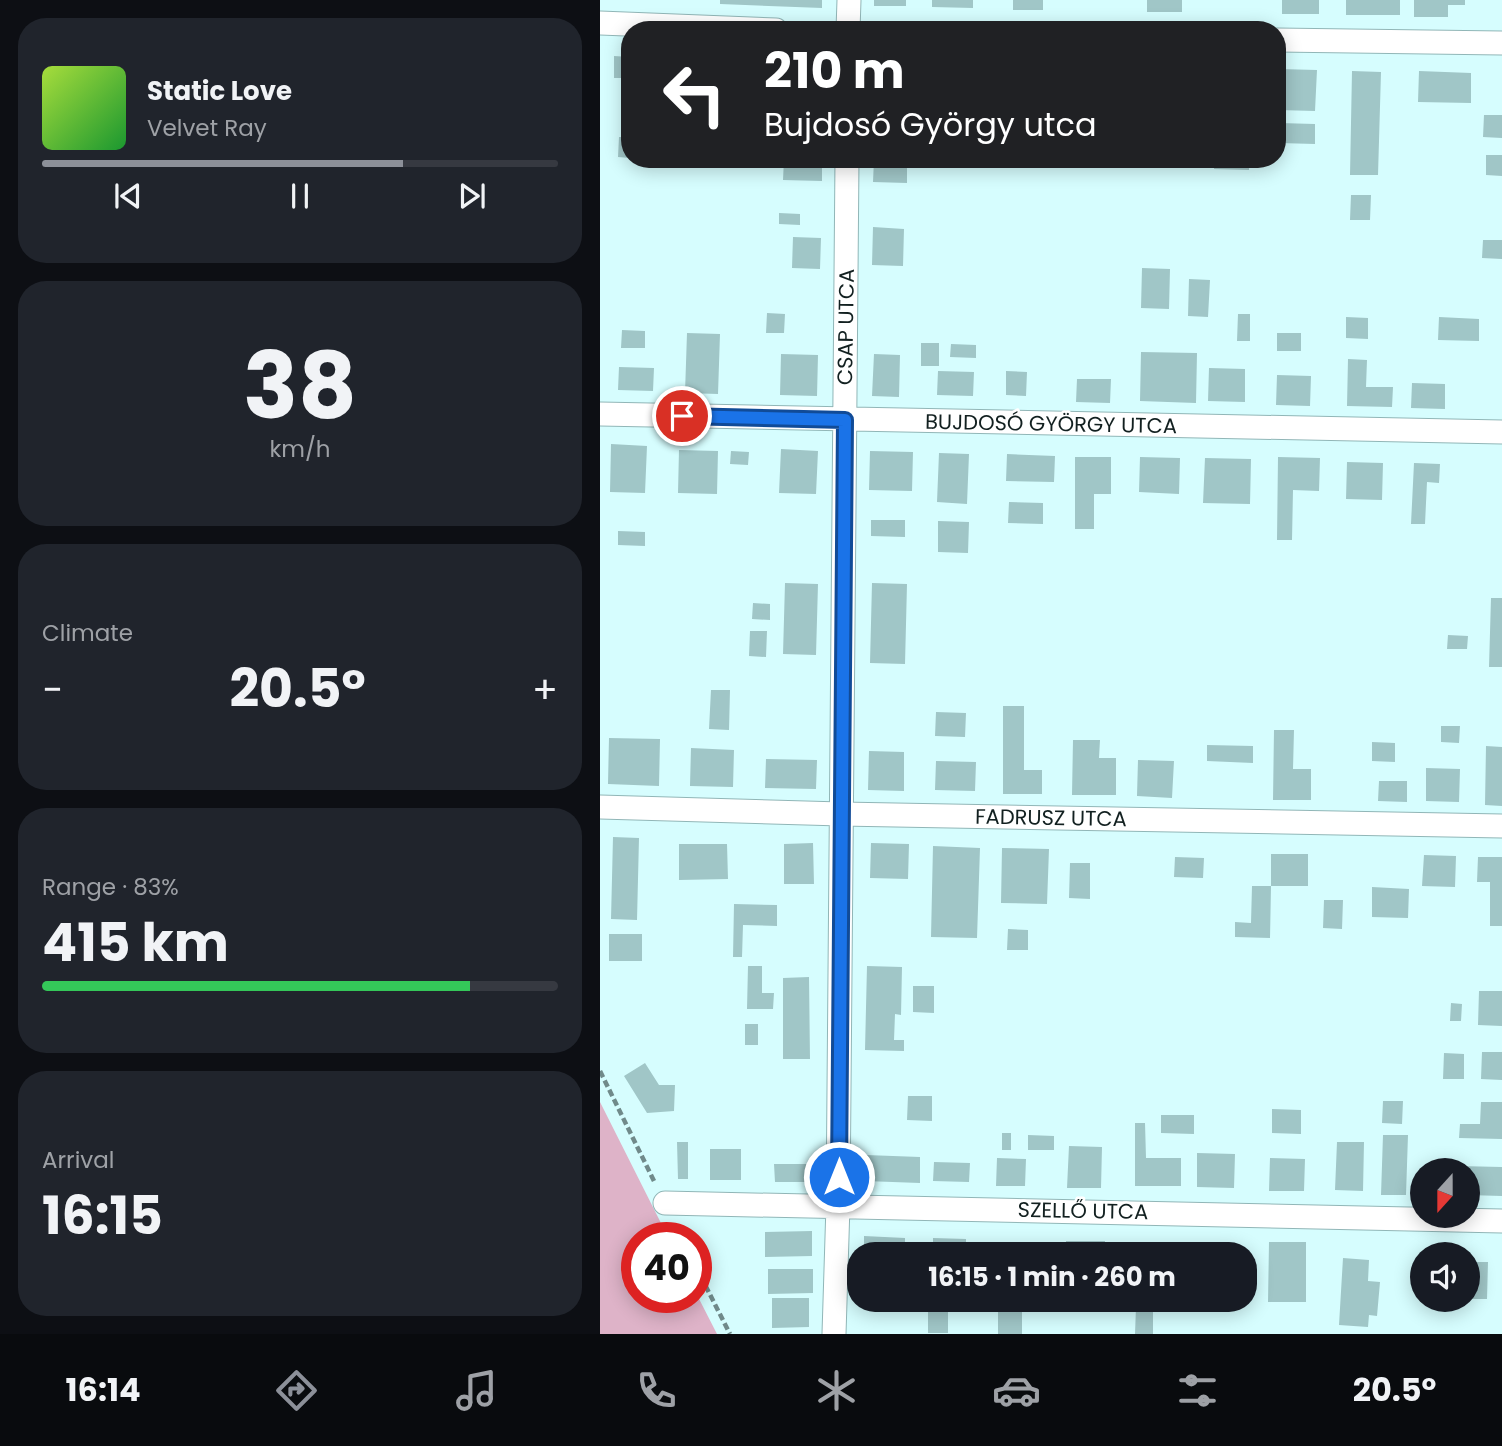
<!DOCTYPE html>
<meta charset="utf-8">
<style>
:root{--surface:#171b24;--page:#20242c;--text:#f1f3f6;--muted:#9ea1a6;--line:#363941;--accent:#8c9099}
body{margin:0;font-family:Poppins,sans-serif;background:var(--page);color:var(--text);height:100vh;display:flex;flex-direction:column;font-size:26px;white-space:nowrap}
*{box-sizing:border-box;margin:0}
p{font-size:23px;color:var(--muted)}
.icon{flex:none;width:38px;height:38px;fill:none;stroke:currentColor;stroke-width:2;stroke-linecap:round;stroke-linejoin:round}
.map{position:relative;flex:1;overflow:hidden}
.details{display:flex;flex-direction:column;gap:18px;padding:18px;background:#0d0f14;width:600px}
.details>*{flex:none}
.banner{position:absolute;left:21px;top:21px;width:665px;height:147px;border-radius:28px;box-shadow:0 4px 18px #0003;background:#202124;color:#fff;overflow:hidden}
.needle{width:46px;rotate:201deg}
.controls{position:absolute;left:810px;top:1158px;display:grid;gap:14px}
.controls a{display:grid;place-items:center;width:70px;height:70px;border-radius:50%;background:var(--surface);box-shadow:0 4px 18px #0003;font-size:35px}
.speed{position:absolute;left:21px;top:1222px;display:flex;gap:14px;font-size:35px;font-weight:700;text-align:center}
.speed>*{display:grid;place-content:center;width:91px;height:91px;border-radius:50%;background:var(--surface);box-shadow:0 4px 18px #0003;line-height:1}
.speed .limit{border:10px solid #d22;background:#fff;color:#111}
.pin{position:absolute;display:grid;place-items:center;width:60px;height:60px;color:#fff;margin:-30px;border:4px solid #fff;border-radius:50%;box-shadow:0 2px 7px #0007}
.me{position:absolute;width:77px;margin:-38px;rotate:0deg;stroke-linejoin:round;filter:drop-shadow(0 0 5px #0008)}
.turn{display:flex;align-items:center;gap:24px;height:147px;padding:0 28px;font-size:32px}
.turn .icon{width:91px;height:91px;stroke-width:2.5}
.turn b{display:block;font-size:49px;line-height:60px}
.big{font-size:52px;font-weight:700;line-height:1.1}
.details .widget{flex:1;display:flex;flex-direction:column;justify-content:center;gap:10px;min-width:0;padding:0 24px;border-radius:28px;background:var(--page)}
.details .dial{align-items:center;gap:0}
.dial b{font-size:91px;line-height:1}
.song{display:flex;align-items:center;gap:21px}
.cover{width:84px;height:84px;border-radius:10px;background:linear-gradient(135deg,hsl(80 70% 55%),hsl(130 70% 35%))}
.played{height:7px;border-radius:4px;background:linear-gradient(90deg,var(--accent) 70%,var(--line) 70%)}
.keys{display:flex;justify-content:space-around;direction:ltr}
.heat{display:flex;justify-content:space-between;align-items:center;font-size:38px;direction:ltr}
.charge{height:10px;border-radius:5px;background:linear-gradient(90deg,#34c759 83%,var(--line) 0)}
.trip{position:absolute;left:247px;top:1242px;width:410px;height:70px;border-radius:28px;background:var(--surface);box-shadow:0 4px 18px #0003;font-weight:700;line-height:70px;text-align:center}
.menu{display:flex;height:112px;justify-content:space-around;align-items:center;background:#090b0e;color:var(--muted)}
.menu .icon{width:49px;height:49px}
.menu .active{color:var(--accent)}
.menu b{font-size:32px;color:var(--text)}
main{display:flex;flex:1;min-height:0}
.map>svg:first-child{display:block}
</style>
<main>
<section class="details">
<div class="widget">
<div class="song"><i class="cover"></i><div><b>Static Love</b><p>Velvet Ray</p></div></div>
<div class="played"></div>
<div class="keys"><svg class="icon" aria-label="previous" viewBox="0 0 24 24"><path d="M18 5L8 12l10 7zM5 5v14"/></svg><svg class="icon" aria-label="pause" viewBox="0 0 24 24"><path d="M8 5v14M16 5v14"/></svg><svg class="icon" aria-label="next" viewBox="0 0 24 24"><path d="M6 5l10 7-10 7zM19 5v14"/></svg></div>
</div>
<div class="widget dial"><b>38</b><p>km/h</p></div>
<div class="widget"><p>Climate</p>
<div class="heat"><a>−</a><b class="big">20.5°</b><a>+</a></div>
</div>
<div class="widget"><p>Range · 83%</p><b class="big">415 km</b><div class="charge"></div></div>
<div class="widget"><p>Arrival</p><b class="big">16:15</b></div>
</section>
<div class="map">
<svg width="902" height="1334" viewBox="0 0 902 1334">
<rect width="100%" height="100%" fill="#d6fdfe"/>
<path fill="#deb3c8" d="M0 1102 68 1237H37V1297H96V1293L117 1334H0Z"/>
<path fill="#a0c6c7" d="M120 0H222V8L120 4Z
M274 0H306V6H274Z
M332 0H373V8L332 7Z
M413 0H443V10H413Z
M547 0H582V12H547Z
M682 0H719V14H682Z
M746 0H800V15H746Z
M814 0H865V5H848V17H814Z
M14 56 30 57V78H14Z
M679 69 717 70 715 111 678 110Z
M752 71 781 72 778 175H750Z
M819 71 871 73V103L818 102Z
M884 115H902V138L883 137Z
M679 123 715 124V144L679 143Z
M19 137H30V158L18 157Z
M886 155H902V176L886 175Z
M184 159H222V181L183 180Z
M274 159H307V183L273 182Z
M615 159H649V170L614 169Z
M751 195H771L770 220H750Z
M179 213 200 214V225L179 224Z
M273 227 304 229 303 266 272 265Z
M193 237 221 238 220 269 192 268Z
M883 240H902V259L882 258Z
M542 268 570 269 569 309 541 308Z
M589 279 610 280 608 317 588 316Z
M167 313 185 314 184 333H166Z
M638 314H650V341H637Z
M746 317 768 318V339L746 338Z
M839 317 879 319V341L838 340Z
M22 330 45 331V348H21Z
M87 333 120 334 118 394 85 393Z
M677 333H701V351H677Z
M321 343H339V366H321Z
M351 344 376 345V358L350 357Z
M541 352 597 353 596 403 540 401Z
M181 354 218 355 217 396 180 395Z
M274 354 300 355 299 397 272 396Z
M748 359 767 360 766 387H793L792 407 747 406Z
M19 367 54 368 53 391 18 390Z
M609 368 645 369V402L608 401Z
M338 371 374 372 373 396 337 395Z
M406 371 427 372 426 396 406 395Z
M677 375 711 376 710 406 676 405Z
M477 379H511L510 403 476 402Z
M812 383 845 384V409L811 408Z
M11 444 47 446 45 493 10 492Z
M181 449 218 451 216 494 179 493Z
M79 450 118 451 117 494 78 493Z
M131 451 149 452 148 465 130 464Z
M270 451 313 452 312 491 269 490Z
M339 453 369 454 367 504 337 502Z
M407 454 455 456 454 482 406 481Z
M475 457H511V494H494V529H475Z
M540 457 580 458 579 494 539 492Z
M678 457 720 458 719 491 693 490 692 540H677Z
M605 458 651 459 650 504 603 503Z
M747 462 783 463 782 500 746 499Z
M814 463 840 464 839 483 827 482 825 524H811Z
M409 502 443 503V524L408 523Z
M271 520H305V537L271 536Z
M338 521 369 522 368 553 338 552Z
M18 531 45 532V546L18 545Z
M185 583 218 584 216 655 183 654Z
M272 583 307 584 305 664 270 663Z
M891 598H902V667H889Z
M153 603 170 604V620L152 619Z
M150 631H167L166 657 149 656Z
M848 635 868 636 867 649H847Z
M111 690H130L129 730 109 729Z
M403 706H424V770H442V794H403Z
M336 712 366 713 365 737 335 736Z
M841 726H860L859 743 841 742Z
M674 730H694L693 769H711V800H673Z
M9 738 60 739 59 786 8 784Z
M473 740H500L499 758H516V795H472Z
M772 742 795 743V762L772 761Z
M607 745 653 746V763L607 761Z
M886 746 902 747V806L885 805Z
M91 748 134 750 133 787 90 786Z
M269 751 304 752V791L268 790Z
M166 759 217 760 216 789 165 788Z
M538 760 574 761 572 798 537 796Z
M336 761 376 762 375 791 335 790Z
M826 768 860 769 859 802 826 801Z
M779 781H807V802L778 801Z
M13 837 39 838 37 920 11 919Z
M213 843 214 884H184V844Z
M271 843 309 844 308 879 270 878Z
M79 844H127L128 879 79 880Z
M333 846 380 848 377 938 331 937Z
M402 848 449 849 447 904 401 903Z
M671 854H708V886H671Z
M824 855 856 856 855 887 822 886Z
M575 857 604 858 603 878 574 877Z
M878 857H902V926H890V882H877Z
M470 863H490V899L469 898Z
M652 886H671L670 938 635 937V922L651 923Z
M772 887 809 889 808 918 772 917Z
M724 900H743L742 929 723 928Z
M134 904 177 905V926L143 925 142 957H133Z
M408 929 428 930V950H407Z
M9 934H42V961H9Z
M148 966H162V993H174L173 1009H147Z
M267 966 302 967 301 1015 295 1014 294 1040H304V1051L265 1050Z
M209 977 210 1059H183V978Z
M313 986H334V1013L313 1012Z
M879 991H902V1026L878 1025Z
M851 1003 862 1004 861 1021H850Z
M145 1024H158V1045H145Z
M882 1052H902V1080L881 1079Z
M844 1053 864 1054V1079H843Z
M45 1063 59 1085H75L74 1111 47 1113 24 1076Z
M308 1096H332V1121L307 1120Z
M783 1101H803L802 1124 782 1123Z
M881 1102H902V1139L859 1138 860 1124H880Z
M672 1109 701 1110V1134L672 1133Z
M561 1115H594V1134L561 1133Z
M535 1123H545L546 1158H581V1186H535Z
M402 1133H411V1150H402Z
M428 1135 454 1136V1150H428Z
M783 1135H808L806 1195H781Z
M77 1142H88V1179H78Z
M737 1142H764L763 1191 735 1190Z
M469 1146 502 1147 501 1188H467Z
M110 1149H141V1180H110Z
M597 1153 635 1154 634 1188 597 1187Z
M266 1155 320 1157V1183L265 1181Z
M397 1158 426 1159 425 1186H396Z
M670 1158 705 1159 704 1191H669Z
M334 1162 370 1163 369 1182 333 1181Z
M174 1164H209L210 1182H175Z
M858 1166 902 1167V1196L868 1195V1171H858Z
M212 1231V1256L165 1257V1232Z
M264 1236 305 1238V1255H264Z
M333 1238 366 1239V1255H333Z
M466 1241H505L504 1255H466Z
M669 1242H706V1302H668Z
M602 1245H634V1255H602Z
M533 1247H569L568 1255H533Z
M743 1258 769 1260 768 1281 780 1282 777 1316 769 1315 768 1327 739 1325Z
M868 1262H888L887 1299H868Z
M168 1269H213V1293L168 1294Z
M172 1298H209V1327L172 1328Z
M328 1300H348V1333H328Z
M536 1307H553V1334H535Z
M398 1311H422V1334H398Z"/>
<g fill="none" stroke-linecap="round" stroke-linejoin="round">
<defs>
<path id="minor" d="M0 23 176 30
M248 30 249 0
M677 40 902 43
M0 414 902 432
M0 807 241 814 902 826
M65 1203 902 1221
M234 1334 238 1205 247 159"/>
</defs>
<use href="#minor" stroke="#91b6b7" stroke-width="25"/>
<path stroke="#708a8a" stroke-width="4.5" stroke-dasharray="7 3.5" stroke-linecap="butt" d="M0 1071 55 1183
M76 1226 82 1237
M96 1267 130 1334"/>
<use href="#minor" stroke="#fff" stroke-width="23"/>
</g>
<g fill="none" stroke-linecap="round" stroke-linejoin="round">
<defs>
<path id="route" d="M82 416 245 420 239 1177"/>
</defs>
<use href="#route" stroke="#114b97" stroke-width="18"/>
<use href="#route" stroke="#1a73e8" stroke-width="12"/>
</g>
<g text-anchor="middle" stroke-width="5" stroke-linejoin="round" paint-order="stroke">
<g font-size="21" fill="#122020" stroke="#fff">
<text transform="translate(246 327) rotate(-89)" y="7">CSAP UTCA</text>
<text transform="translate(451 424) rotate(1)" y="7">BUJDOSÓ GYÖRGY UTCA</text>
<text transform="translate(451 818) rotate(1)" y="7">FADRUSZ UTCA</text>
<text transform="translate(483 1211) rotate(1)" y="7">SZELLŐ UTCA</text>
</g>
</g>
</svg>
<div class="controls">
<a><svg class="needle" viewBox="-14 -14 28 28"><path d="M0-13l5 13h-10z" fill="#e53935"/><path d="M0 13l5-13h-10z" fill="#9ea1a6"/></svg></a>
<a><svg class="icon" aria-label="sound" viewBox="0 0 24 24"><path d="M4 9h4l5-4v14l-5-4H4zM17 9q2 3 0 6"/></svg></a>
</div>
<div class="speed"><div class="limit">40</div></div>
<div class="pin" style="left:82px;top:416px;background:#d93025"><svg class="icon" aria-label="arrive" viewBox="0 0 24 24"><path d="M6 21V4h12l-3 4 3 4H6"/></svg></div>
<svg class="me" style="left:239px;top:1177px" viewBox="-20 -20 40 40"><circle r="17" fill="#1a73e8" stroke="#fff" stroke-width="3"/><path d="M0-11L8 9 0 5-8 9z" fill="#fff"/></svg>
<div class="trip">16:15 · 1 min · 260 m</div>
<div class="banner">
<div class="turn"><svg class="icon" aria-label="left" viewBox="0 0 24 24"><path d="M17 20v-9H6M10 6l-5 5 5 5"/></svg><div><b>210 m</b>Bujdosó György utca</div></div>
</div>
</div>
</main>
<nav class="menu">
<b>16:14</b>
<svg class="icon active" aria-label="directions" viewBox="0 0 24 24"><path d="M12 3l9 9-9 9-9-9zM9 14v-3h6M13 9l2 2-2 2"/></svg>
<svg class="icon" aria-label="music" viewBox="0 0 24 24"><path d="M9 18V5l10-2v13"/><circle cx="6" cy="18" r="3"/><circle cx="16" cy="16" r="3"/></svg>
<svg class="icon" aria-label="phone" viewBox="0 0 24 24"><path d="M5 4h4l2 5-3 2q2 4 5 5l2-3 5 2v4C11 20 4 13 5 4z"/></svg>
<svg class="icon" aria-label="climate" viewBox="0 0 24 24"><path d="M12 3v18M4 7l16 10M4 17L20 7"/></svg>
<svg class="icon" aria-label="car" viewBox="0 0 24 24"><path d="M5 17H2v-5l4-1 3-4h7l3 4 3 1v5h-3M9 17h6M6 11h13"/><circle cx="7" cy="17" r="2"/><circle cx="17" cy="17" r="2"/></svg>
<svg class="icon" aria-label="filters" viewBox="0 0 24 24"><path d="M4 7h16M4 17h16"/><circle cx="9" cy="7" r="2"/><circle cx="15" cy="17" r="2"/></svg>
<b>20.5°</b>
</nav>
